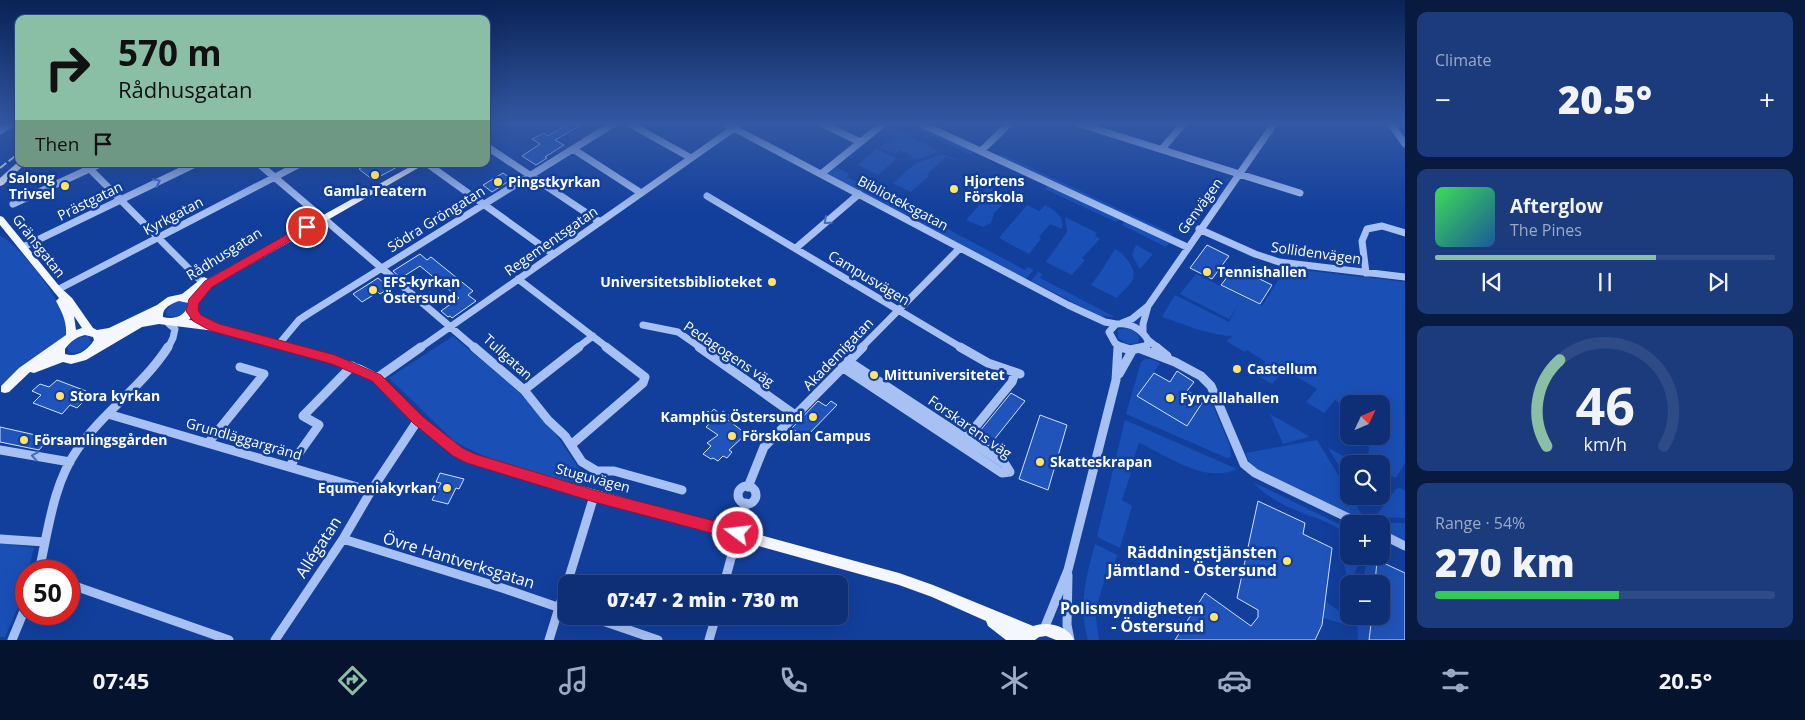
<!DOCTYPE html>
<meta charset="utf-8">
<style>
:root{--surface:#0e2f75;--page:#1c3b7d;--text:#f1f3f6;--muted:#9ba9c5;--line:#2e4a87;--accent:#8abfa5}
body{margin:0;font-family:"Open Sans",sans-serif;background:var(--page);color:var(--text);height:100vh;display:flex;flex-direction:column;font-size:19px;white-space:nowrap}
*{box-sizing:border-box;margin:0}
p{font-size:16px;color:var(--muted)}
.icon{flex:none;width:28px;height:28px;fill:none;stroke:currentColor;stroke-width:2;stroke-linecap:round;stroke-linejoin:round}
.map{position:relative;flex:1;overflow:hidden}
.details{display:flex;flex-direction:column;gap:12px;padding:12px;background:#081a40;width:400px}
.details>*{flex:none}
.hud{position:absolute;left:15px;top:15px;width:475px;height:152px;border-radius:10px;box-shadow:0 5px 20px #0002,0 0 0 1px var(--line);background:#8abfa5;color:#111;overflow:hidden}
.needle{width:32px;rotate:46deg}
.buttons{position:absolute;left:1340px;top:395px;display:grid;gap:10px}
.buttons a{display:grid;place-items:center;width:50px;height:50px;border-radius:10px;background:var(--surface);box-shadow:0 5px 20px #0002,0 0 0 1px var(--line);font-size:25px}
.speed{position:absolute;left:15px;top:560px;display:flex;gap:10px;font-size:25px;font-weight:700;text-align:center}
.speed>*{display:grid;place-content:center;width:65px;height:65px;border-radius:50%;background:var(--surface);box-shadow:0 5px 20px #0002,0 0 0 1px var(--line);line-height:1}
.speed .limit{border:8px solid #d22;background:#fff;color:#111}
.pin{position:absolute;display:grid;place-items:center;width:42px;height:42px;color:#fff;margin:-21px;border:2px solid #fff;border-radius:50%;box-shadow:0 1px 5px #0007}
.me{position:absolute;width:55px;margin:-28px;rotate:285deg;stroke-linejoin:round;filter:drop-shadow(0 0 4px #0008)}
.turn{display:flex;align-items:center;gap:18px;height:105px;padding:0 20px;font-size:22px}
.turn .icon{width:65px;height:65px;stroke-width:2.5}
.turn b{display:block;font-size:35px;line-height:42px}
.then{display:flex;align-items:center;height:48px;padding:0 20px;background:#0003;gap:10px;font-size:19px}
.big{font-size:38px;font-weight:800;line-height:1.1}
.details .tile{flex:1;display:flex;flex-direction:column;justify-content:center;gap:8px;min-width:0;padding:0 18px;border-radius:10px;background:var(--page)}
.details .dial{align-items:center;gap:0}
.dial svg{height:130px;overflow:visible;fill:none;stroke:var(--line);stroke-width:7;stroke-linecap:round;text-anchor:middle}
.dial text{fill:var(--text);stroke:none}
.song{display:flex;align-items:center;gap:15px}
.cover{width:60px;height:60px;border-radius:8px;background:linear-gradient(135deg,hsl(130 70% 55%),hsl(210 70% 35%))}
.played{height:5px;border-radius:2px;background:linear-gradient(90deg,var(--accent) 65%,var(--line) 65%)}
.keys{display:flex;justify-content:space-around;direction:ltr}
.heat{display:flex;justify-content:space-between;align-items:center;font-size:28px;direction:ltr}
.charge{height:8px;border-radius:4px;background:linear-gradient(90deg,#34c759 54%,var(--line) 0)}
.trip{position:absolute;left:558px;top:575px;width:290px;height:50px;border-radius:10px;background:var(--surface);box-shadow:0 5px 20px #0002,0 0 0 1px var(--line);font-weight:800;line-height:50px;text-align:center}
.tabs{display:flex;height:80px;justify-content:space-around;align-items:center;background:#06132f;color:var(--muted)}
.tabs .icon{width:35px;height:35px}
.tabs .current{color:var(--accent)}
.tabs b{font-size:22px;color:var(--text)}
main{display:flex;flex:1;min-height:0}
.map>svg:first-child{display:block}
</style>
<main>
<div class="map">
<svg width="1405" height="640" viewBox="0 0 1405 640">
<rect width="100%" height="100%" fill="#123f9c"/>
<path fill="#1a4fb6" d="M919 125 976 151 970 155 915 129Z
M889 126 939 151 923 158 910 159 912 156 900 150 896 154 880 148 896 134 887 130Z
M876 149 897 158 878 175 858 165Z
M994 154 1005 156 1173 234 1170 236Z
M939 155H945L956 160 955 161 946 157 927 174 929 176 911 192 893 183 916 163Z
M836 167 849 174 847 177 912 210 905 216 826 175Z
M1048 184 1119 217V220L1116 222 1045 189Z
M987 187 1010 198 994 213 991 223 983 227 966 220 979 205 981 194Z
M1027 205 1039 211 1045 205C1055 210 1065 217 1062 229L1050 224 1039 237 1041 239 1029 254 999 238Z
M917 209 925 214 923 216 1025 270 1028 267 1034 270 1024 281 907 217Z
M1065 217 1097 233 1095 236 1100 239 1082 258 1085 260 1072 275 1046 262 1067 232Z
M1125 220 1170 242 1166 247 1122 225Z
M0 236C17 241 61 301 66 319 68 326 67 331 64 338L0 385Z
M1136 245 1153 254 1140 269 1132 255Z
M1115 249C1123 253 1137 268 1133 279 1130 286 1121 292 1117 298L1091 285 1102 270Z
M1286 268 1405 282V463L1396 478 1381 472V464H1368L1369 447 1354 436H1381V404L1347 403 1345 406 1335 400 1324 413 1306 402 1317 389 1294 375 1292 377 1283 372 1272 384 1255 374 1266 362 1247 350 1245 352 1226 341 1233 336C1211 336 1184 324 1162 317L1175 295 1229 322 1238 305 1229 319 1180 294 1196 274 1262 306Z
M1038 272 1042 274 1040 278 1115 317 1100 316 1031 281Z
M179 301 188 303V308C182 314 176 319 167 315L166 311 172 304Z
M1127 328 1134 331 1139 336 1138 343 1128 344 1118 338V330Z
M88 336 91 342C87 350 77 356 68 351V346L76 338Z
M453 336 520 393 553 430 584 476 582 484 513 469 469 449 454 441 389 378Z
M1145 359H1151L1160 363 1138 396 1209 402 1213 406 1230 446 1231 457 1227 458 1126 414 1141 362Z
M1270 414 1307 435 1309 437 1283 444Z
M1125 420 1237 469C1204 484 1169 456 1139 443L1129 471 1131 473 1122 500 1132 506 1120 548 1097 537Z
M1317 440 1349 493V496H1351L1362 515 1361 517 1357 518 1259 471 1248 460 1246 453Z
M1328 448 1359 464H1349L1345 475 1349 478V482Z
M1253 482 1349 529V539C1340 526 1326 522 1313 517 1291 509 1268 499 1253 482Z
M1400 488 1405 491V518L1375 517 1396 489Z
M1374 523H1405V542L1381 530V524Z
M0 543 34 548 28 571H26L22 598 5 637H0Z
M1095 544 1117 555 1114 565 1110 563 1095 611 1099 640H1088C1078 605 1086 578 1095 544Z
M1349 546V556H1362L1352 579H1348L1340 551Z
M1369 556H1380L1377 560 1376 574 1369 584H1361Z
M1325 601 1347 617V625L1323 618Z
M1357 616 1371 621 1369 640H1358Z"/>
<path fill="#2054bb" stroke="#cfdffe" d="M568 124H583L555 140 564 145 545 157 547 158 536 165 522 156 540 144 532 139 544 133 548 136Z
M368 164H403L373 180 359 169Z
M503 173 512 179 492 192 483 185Z
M1207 245 1229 256 1212 279 1190 268Z
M420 254 427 260 431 257 473 291 468 295 476 301 452 318 450 316 448 317 441 311 459 298 420 266 401 278 393 271Z
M1235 267 1272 285 1260 304 1221 285Z
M378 278 390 288 380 294 378 292 362 302 353 294Z
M1177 371 1194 382 1187 391 1204 400 1187 426 1137 396 1154 373 1170 382Z
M57 380 86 391 79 398 85 400 77 408 70 405 62 414 33 403 41 395 32 391 40 384 49 387Z
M1011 393 1025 401 989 446 975 437Z
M818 401 826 406 831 401 837 405 805 438 792 428Z
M714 409 720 414 723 411 730 416 727 419 746 434 729 450 732 452 727 458 723 456 718 461 713 458 711 459 703 454 711 446 707 443 718 435 706 427 709 424 701 418 708 411 710 413Z
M1040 415 1067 425 1048 490 1019 479Z
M0 427 49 438 39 450 0 442Z
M440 473 464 479 459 489 456 488 448 504 432 500 441 483 436 482Z
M1258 501 1305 523 1303 534 1332 548 1322 625 1315 640H1175L1205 593 1251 626 1258 617V610L1237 598Z
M1377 560 1405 573V640H1369L1372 616H1381V584H1375Z"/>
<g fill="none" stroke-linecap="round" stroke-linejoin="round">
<path stroke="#a7c1f4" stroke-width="7" d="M630 124 691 158
M726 124 1068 305 1105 322 1116 324
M823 124 860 142
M922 124 1187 247
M1080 124 1300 193
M1391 124 1405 144
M0 131 11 124
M486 146 600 222
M573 149 641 193
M1162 149 1183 124
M981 151 1009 124
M85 164 202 282
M259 164 319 215
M429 165 553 254
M821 174 883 124
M707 196 962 348
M13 204 100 164
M323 218 475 348
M1199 229 1255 254 1279 262 1405 277
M23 247 195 164
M796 248 859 194
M1366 273 1362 241 1367 229 1382 226 1405 233
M518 279 608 348
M57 290 300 164
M1122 323 1132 319 1148 306 1274 124
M643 325 678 332 701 348
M1143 332V324L1148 306
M1148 340 1158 348
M279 344 299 320 308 314 613 124
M1118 345V348
M168 348 173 338 175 329 168 323
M420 348 740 124
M577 348 593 336
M861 348 960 248
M1123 348 1115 343 1109 332 1116 324C1130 322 1141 329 1148 340L1147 346 1142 348"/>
<path stroke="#a7c1f4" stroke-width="9" d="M474 347 524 390 548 420 565 436 582 462 597 471H614L682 490
M699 347 795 415
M960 347 988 363 1020 374
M1121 347 1130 350 1145 347
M1156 347 1167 356
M1141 349 1175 362 1201 376 1211 386 1244 464 1255 473 1361 524
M842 367 1002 473 1010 472 1005 464 848 361
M1119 374 1132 351
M377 378 421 347
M524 390 579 347
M108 414 371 491
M963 442 1012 382 1015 373
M208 443 264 374 240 367
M571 445 643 383 645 377 606 347
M0 450 70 462
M289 467 319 425 303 416 352 366
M738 495a9 9 0 1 1 18 0a9 9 0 1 1-18 0Z
M748 487 764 447 863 347
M1381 534 1405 546
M0 539 45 542
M343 539 502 588 566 610
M39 571C48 532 53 484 77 450 103 412 143 386 168 347
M1068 575 1067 625 1070 640
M69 584 229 640
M567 584 594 496
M724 584 746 503
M588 616 658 640
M1044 629 1068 570 1116 380 1118 347
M12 640 26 606
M275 640 343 539 371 491 418 420
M549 640 566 585
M709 640 716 616"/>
<path fill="#f4f7ff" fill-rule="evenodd" d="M18 162 19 164H25L3 185 0 186V178Z
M415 164H425L211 287 198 303 195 313 189 320 215 323 315 350 361 365 381 375 422 417 462 448 475 455 578 485 899 573 933 585 1033 626C1047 621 1068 625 1074 640H1056L1046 636 1039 637 1035 640H1006L988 626 986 621 932 597 899 585 578 496 468 463 454 456 414 423 373 381 353 371 315 358 215 331 159 324 142 327 86 360 71 364 63 362 34 373 30 372 9 392 5 393 1 392V386L19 368 66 335C67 322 62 312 56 301L59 298 0 225V216L3 217 60 287 72 298 93 328 97 330 109 328 157 305 168 297 182 294 201 279 204 277 208 279ZM179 301 188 303C187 316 174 320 163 317 162 308 171 304 179 301ZM74 316 82 328 76 330ZM85 335 93 337 94 340C88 350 77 358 65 354V349C70 342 76 337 85 335Z"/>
<path stroke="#fff" stroke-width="2" stroke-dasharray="8 3" stroke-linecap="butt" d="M0 168 19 153"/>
</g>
<defs><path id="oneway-chevron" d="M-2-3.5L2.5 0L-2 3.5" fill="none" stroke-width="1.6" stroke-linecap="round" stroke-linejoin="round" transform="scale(1.25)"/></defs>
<g stroke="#466cbb">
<use href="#oneway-chevron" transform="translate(157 182) rotate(-26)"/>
<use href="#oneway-chevron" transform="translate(827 221) rotate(139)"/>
<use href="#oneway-chevron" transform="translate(35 456) rotate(-170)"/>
</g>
<linearGradient id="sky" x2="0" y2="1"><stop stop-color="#0a2356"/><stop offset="0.58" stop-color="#3358a4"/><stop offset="1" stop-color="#3358a4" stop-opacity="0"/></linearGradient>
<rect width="1405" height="213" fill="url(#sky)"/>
<path fill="#e11d48" stroke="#92132f" d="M307 223 312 227 310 229 212 287 199 303 198 310 201 315 219 324 335 355 381 375 422 416 462 448 475 454 594 490 738 527 743 529 745 533 743 538 738 540 594 502 467 463 453 456 413 423 372 381 332 364 211 331 193 321 186 311 189 299 205 281Z"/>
<g fill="#ffe46a" stroke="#123f9c" stroke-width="2">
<circle cx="375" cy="175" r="5"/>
<circle cx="498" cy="182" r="5"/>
<circle cx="65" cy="186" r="5"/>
<circle cx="954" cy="189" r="5"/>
<circle cx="1207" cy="272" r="5"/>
<circle cx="772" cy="282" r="5"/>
<circle cx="373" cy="290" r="5"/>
<circle cx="1237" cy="369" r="5"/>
<circle cx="874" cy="375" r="5"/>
<circle cx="60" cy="396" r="5"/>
<circle cx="1170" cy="398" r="5"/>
<circle cx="813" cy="417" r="5"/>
<circle cx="732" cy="436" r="5"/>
<circle cx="24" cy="440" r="5"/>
<circle cx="1040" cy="462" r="5"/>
<circle cx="447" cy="488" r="5"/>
<circle cx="1287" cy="561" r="5"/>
<circle cx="1214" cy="617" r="5"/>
</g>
<g text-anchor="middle" stroke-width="5" stroke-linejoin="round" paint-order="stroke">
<g font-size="14" font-weight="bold" fill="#fff" stroke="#123f9c" text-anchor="start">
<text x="55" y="183" text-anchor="end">Salong<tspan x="55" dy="16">Trivsel</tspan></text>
<text x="964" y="186">Hjortens<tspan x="964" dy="16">Förskola</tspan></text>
<text x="508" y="187">Pingstkyrkan</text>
<text x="375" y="196" text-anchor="middle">Gamla Teatern</text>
<text x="1217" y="277">Tennishallen</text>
<text x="383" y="287">EFS-kyrkan<tspan x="383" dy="16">Östersund</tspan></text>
<text x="762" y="287" text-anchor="end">Universitetsbiblioteket</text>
<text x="1247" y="374">Castellum</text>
<text x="884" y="380">Mittuniversitetet</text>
<text x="70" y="401">Stora kyrkan</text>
<text x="1180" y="403">Fyrvallahallen</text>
<text x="803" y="422" text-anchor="end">Kamphus Östersund</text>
<text x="742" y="441">Förskolan Campus</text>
<text x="34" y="445">Församlingsgården</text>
<text x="1050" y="467">Skatteskrapan</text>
<text x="437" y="493" text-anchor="end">Equmeniakyrkan</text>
</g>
<g font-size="14" fill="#fff" stroke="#123f9c">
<text transform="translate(90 201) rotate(-26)" y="5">Prästgatan</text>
<text transform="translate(903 203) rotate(28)" y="5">Biblioteksgatan</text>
<text transform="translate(1200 206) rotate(-54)" y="5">Genvägen</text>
<text transform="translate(173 216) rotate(-28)" y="5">Kyrkgatan</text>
<text transform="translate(436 219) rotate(-32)" y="5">Södra Gröngatan</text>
<text transform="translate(551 241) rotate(-35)" y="5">Regementsgatan</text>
<text transform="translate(39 246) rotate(52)" y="5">Gränsgatan</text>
<text transform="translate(1316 253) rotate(8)" y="5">Sollidenvägen</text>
<text transform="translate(224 254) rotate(-32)" y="5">Rådhusgatan</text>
<text transform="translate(869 278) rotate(31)" y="5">Campusvägen</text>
<text transform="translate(729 354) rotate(34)" y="5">Pedagogens väg</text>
<text transform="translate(838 354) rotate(-46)" y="5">Akademigatan</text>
<text transform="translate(508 357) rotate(42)" y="5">Tullgatan</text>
<text transform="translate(970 427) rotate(35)" y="5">Forskarens väg</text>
<text transform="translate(244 439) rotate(16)" y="5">Grundläggargränd</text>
<text transform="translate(593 478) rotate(15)" y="5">Stuguvägen</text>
</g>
<g font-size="16" fill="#fff" stroke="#123f9c">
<text transform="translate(318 547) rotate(-57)" y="6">Allégatan</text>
<text transform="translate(459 560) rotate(17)" y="6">Övre Hantverksgatan</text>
</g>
<g font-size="16" font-weight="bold" fill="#fff" stroke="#123f9c" text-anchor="end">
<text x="1277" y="558">Räddningstjänsten<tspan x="1277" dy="18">Jämtland - Östersund</tspan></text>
<text x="1204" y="614">Polismyndigheten<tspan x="1204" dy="18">- Östersund</tspan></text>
</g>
</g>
</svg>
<div class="buttons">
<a><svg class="needle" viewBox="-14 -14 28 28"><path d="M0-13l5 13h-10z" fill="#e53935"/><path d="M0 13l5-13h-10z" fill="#9ba9c5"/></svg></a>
<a><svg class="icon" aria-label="search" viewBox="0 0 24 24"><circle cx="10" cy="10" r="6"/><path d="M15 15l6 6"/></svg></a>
<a>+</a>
<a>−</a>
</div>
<div class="speed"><div class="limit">50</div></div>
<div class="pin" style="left:307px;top:227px;background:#d93025"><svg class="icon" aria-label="arrive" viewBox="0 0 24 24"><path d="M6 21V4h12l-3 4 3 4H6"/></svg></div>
<svg class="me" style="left:738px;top:533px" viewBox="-20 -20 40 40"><circle r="17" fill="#e11d48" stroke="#fff" stroke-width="3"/><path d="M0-11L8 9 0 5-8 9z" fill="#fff"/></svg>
<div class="trip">07:47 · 2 min · 730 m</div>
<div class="hud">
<div class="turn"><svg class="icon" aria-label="right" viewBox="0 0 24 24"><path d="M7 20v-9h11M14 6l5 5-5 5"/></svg><div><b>570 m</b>Rådhusgatan</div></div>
<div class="then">Then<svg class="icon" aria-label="arrive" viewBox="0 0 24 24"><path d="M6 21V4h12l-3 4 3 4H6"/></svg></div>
</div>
</div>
<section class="details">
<div class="tile"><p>Climate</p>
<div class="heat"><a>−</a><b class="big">20.5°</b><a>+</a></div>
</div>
<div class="tile">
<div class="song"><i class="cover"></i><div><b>Afterglow</b><p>The Pines</p></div></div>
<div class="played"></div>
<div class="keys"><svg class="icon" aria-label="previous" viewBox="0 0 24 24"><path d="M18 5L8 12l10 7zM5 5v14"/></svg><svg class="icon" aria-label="pause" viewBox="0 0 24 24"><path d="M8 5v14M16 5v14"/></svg><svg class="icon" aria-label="next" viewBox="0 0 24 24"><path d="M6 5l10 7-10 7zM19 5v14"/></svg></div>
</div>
<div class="tile dial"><svg viewBox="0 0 100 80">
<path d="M14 69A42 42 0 1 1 86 69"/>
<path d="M14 69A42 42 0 0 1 22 16" stroke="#8abfa5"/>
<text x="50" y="56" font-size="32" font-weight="700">46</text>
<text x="50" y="72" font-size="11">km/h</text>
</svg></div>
<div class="tile"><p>Range · 54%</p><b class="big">270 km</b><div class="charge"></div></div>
</section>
</main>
<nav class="tabs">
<b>07:45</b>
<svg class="icon current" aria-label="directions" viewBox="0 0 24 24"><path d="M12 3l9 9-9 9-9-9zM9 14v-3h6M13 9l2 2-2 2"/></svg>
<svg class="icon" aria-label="music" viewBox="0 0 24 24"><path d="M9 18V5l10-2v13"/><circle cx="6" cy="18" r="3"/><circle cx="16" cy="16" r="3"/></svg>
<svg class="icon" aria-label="phone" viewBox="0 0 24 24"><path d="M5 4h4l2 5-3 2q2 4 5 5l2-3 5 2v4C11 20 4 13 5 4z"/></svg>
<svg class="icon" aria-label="climate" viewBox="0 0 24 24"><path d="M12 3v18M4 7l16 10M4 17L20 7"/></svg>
<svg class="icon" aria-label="car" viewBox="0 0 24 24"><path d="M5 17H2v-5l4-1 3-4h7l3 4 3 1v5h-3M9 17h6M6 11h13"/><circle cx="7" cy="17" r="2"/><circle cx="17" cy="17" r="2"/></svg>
<svg class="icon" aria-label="filters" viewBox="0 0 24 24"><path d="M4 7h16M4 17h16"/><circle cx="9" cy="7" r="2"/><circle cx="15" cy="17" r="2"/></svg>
<b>20.5°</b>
</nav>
